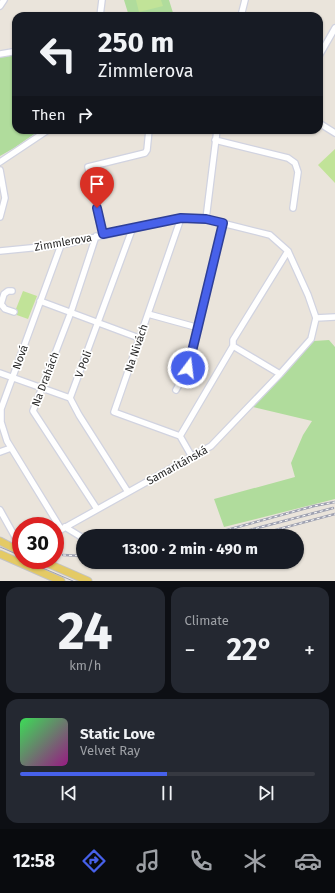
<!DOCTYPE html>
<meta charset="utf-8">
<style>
:root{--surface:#171b24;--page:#242831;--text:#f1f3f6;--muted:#9ea1a6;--line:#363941;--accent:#4761ea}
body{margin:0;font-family:"Fira Sans",sans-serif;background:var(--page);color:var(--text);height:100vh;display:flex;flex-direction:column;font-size:15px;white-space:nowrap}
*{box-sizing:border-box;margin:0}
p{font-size:13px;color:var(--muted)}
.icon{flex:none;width:22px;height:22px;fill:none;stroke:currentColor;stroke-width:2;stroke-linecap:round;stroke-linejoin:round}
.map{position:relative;height:581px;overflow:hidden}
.sheet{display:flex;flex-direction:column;gap:6px;padding:6px;background:#0d0f14;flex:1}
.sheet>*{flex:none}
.guide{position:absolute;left:12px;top:12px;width:311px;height:122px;border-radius:12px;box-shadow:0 1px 3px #0004;background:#171b24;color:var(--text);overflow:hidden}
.speed{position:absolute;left:12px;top:517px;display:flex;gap:8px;font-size:20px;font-weight:700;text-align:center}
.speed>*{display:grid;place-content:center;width:52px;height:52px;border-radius:50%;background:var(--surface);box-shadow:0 1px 3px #0004;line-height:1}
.speed .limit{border:6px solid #d22;background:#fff;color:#111}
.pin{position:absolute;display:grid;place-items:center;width:34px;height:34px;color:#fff;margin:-41px -17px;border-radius:50% 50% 50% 0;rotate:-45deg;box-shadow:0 0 4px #0007}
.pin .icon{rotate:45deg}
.me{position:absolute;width:44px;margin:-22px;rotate:15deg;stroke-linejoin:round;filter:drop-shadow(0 0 3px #0008)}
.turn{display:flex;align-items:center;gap:14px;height:84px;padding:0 20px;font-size:18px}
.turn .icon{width:52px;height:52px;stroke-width:2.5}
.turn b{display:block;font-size:28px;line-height:34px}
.then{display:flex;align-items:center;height:38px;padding:0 20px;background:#0003;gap:8px;font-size:15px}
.big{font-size:30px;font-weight:700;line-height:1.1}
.sheet .tile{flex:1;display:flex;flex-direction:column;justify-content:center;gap:6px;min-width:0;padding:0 14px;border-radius:12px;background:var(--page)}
.sheet .dial{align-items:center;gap:0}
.dial b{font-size:52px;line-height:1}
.song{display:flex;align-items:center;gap:12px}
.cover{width:48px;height:48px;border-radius:6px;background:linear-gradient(135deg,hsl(130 70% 55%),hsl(310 70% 35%))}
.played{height:4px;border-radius:2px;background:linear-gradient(90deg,var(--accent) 50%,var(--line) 50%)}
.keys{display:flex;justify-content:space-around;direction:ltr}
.heat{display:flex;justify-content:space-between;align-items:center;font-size:22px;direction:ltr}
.sheet .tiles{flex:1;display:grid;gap:6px;grid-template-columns:1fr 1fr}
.tile:last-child{grid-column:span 2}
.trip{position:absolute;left:76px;top:529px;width:228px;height:40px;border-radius:20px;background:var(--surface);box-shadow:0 1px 3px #0004;font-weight:700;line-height:40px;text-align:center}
.tab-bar{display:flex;height:64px;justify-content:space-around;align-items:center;background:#090b0e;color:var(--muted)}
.tab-bar .icon{width:28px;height:28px}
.tab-bar .on{color:var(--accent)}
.tab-bar b{font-size:18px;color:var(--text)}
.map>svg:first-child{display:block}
</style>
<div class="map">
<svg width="335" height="581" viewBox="0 0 335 581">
<rect width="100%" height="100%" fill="#eae4db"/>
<path fill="#b0dc9c" d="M124 0H169L174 16H130L128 13Z
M16 55V130H40L14 148 0 156V56Z
M329 340 335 347V499L224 527 214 499 295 477 291 463 303 435 312 421 253 407 314 341Z"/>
<path fill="#c1e398" d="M136 0H161L163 6 139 12Z
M335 149V183L318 165Z
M23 291 37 296 28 319 14 314Z"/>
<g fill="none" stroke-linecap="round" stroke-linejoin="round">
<defs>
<path id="minor" d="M0 6 4 0
M100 16 102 0
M241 16 245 0
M0 54 12 52
M319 56 335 28
M319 123 335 133
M215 140 288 158 295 163 298 172 293 208
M0 162 48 130
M0 170 5 198 0 217
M206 219 217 130
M103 234 88 167 145 153 147 150 149 130
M96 236 71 312 33 411 97 509
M0 251 61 245 181 218 206 219 270 235 288 251 308 295 316 318 311 339 280 374 211 446 55 533
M12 291H8L4 294 1 304 5 309 14 312
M40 301 139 338
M148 314 199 328
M316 318 335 317
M233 346 280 374
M0 373 70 398
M176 390 188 368 223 223
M180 436 114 412 181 218
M0 452 11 448
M192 457 180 436 233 346V340L288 251
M128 492 79 415 70 398 133 227
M0 510 19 544H21
M65 527 83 538
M61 529 7 441 1 422V409L61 245"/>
<path id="major" d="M0 541 21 552
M0 554 61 581
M40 560 88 581"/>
</defs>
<use href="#minor" stroke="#d1d3e0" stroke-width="8"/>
<use href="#major" stroke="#c3c3c3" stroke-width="9"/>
<use href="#minor" stroke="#fff" stroke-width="5.5"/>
<use href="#major" stroke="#e4ca65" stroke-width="7"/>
<path stroke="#9ea1b1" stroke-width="1" d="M0 547 21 556
M24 560 73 581"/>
<defs>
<path id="rail" d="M205 536 314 506 335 502
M227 536 333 508
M253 536 335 514
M63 555 83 556
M103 563C129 568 143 569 169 562"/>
</defs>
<use href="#rail" stroke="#9ea1b1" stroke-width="2.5"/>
<use href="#rail" stroke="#fff" stroke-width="1" stroke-dasharray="3" stroke-linecap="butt"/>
</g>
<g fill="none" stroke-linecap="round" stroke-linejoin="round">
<defs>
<path id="route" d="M97 208 103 234 181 218 206 219 223 223 188 368"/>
</defs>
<use href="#route" stroke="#2e3f98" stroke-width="10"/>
<use href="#route" stroke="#4761ea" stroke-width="7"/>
</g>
<g text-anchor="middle" stroke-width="3.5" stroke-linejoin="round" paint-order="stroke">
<g font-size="11" fill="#282828" stroke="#fff">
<text transform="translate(63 242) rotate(-10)" y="4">Zimmlerova</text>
<text transform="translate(136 348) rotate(-71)" y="4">Na Nivách</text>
<text transform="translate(20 357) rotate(-70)" y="4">Nová</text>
<text transform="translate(83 364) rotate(-69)" y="4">V Poli</text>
<text transform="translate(45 379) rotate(-69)" y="4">Na Drahách</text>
<text transform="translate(177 465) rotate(-29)" y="4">Samaritánská</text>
</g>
</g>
</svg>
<div class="speed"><div class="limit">30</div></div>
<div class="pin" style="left:97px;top:208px;background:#d93025"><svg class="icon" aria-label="arrive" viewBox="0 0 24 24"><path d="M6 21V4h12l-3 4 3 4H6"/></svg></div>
<svg class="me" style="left:188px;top:368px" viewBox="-20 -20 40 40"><circle r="17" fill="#4761ea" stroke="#fff" stroke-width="3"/><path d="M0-11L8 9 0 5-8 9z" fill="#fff"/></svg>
<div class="trip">13:00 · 2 min · 490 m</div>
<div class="guide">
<div class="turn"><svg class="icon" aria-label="left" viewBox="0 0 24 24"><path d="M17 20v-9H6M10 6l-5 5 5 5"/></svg><div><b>250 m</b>Zimmlerova</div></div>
<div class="then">Then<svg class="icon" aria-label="right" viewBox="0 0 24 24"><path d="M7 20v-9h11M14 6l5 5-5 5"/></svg></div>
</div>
</div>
<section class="sheet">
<div class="tiles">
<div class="tile dial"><b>24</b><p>km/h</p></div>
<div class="tile"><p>Climate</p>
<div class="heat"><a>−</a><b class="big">22°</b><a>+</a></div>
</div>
<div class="tile">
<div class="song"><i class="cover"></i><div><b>Static Love</b><p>Velvet Ray</p></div></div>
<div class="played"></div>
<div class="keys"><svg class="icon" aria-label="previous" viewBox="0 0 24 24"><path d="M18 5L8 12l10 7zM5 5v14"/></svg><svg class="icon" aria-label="pause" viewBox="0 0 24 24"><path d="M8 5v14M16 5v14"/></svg><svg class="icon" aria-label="next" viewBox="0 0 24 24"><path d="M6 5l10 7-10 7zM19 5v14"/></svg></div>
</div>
</div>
</section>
<nav class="tab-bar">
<b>12:58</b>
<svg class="icon on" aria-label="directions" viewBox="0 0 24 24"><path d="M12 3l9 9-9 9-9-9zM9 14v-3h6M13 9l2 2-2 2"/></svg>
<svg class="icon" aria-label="music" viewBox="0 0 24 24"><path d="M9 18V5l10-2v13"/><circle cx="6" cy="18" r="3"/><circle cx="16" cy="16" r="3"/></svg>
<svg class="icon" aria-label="phone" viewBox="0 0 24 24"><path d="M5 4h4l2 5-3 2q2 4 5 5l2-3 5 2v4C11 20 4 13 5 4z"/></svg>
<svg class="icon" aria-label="climate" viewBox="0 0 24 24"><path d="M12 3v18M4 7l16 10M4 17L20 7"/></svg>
<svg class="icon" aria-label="car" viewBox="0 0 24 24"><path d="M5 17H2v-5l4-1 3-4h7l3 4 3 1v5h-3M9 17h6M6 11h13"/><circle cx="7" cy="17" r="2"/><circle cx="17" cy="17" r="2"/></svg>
</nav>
